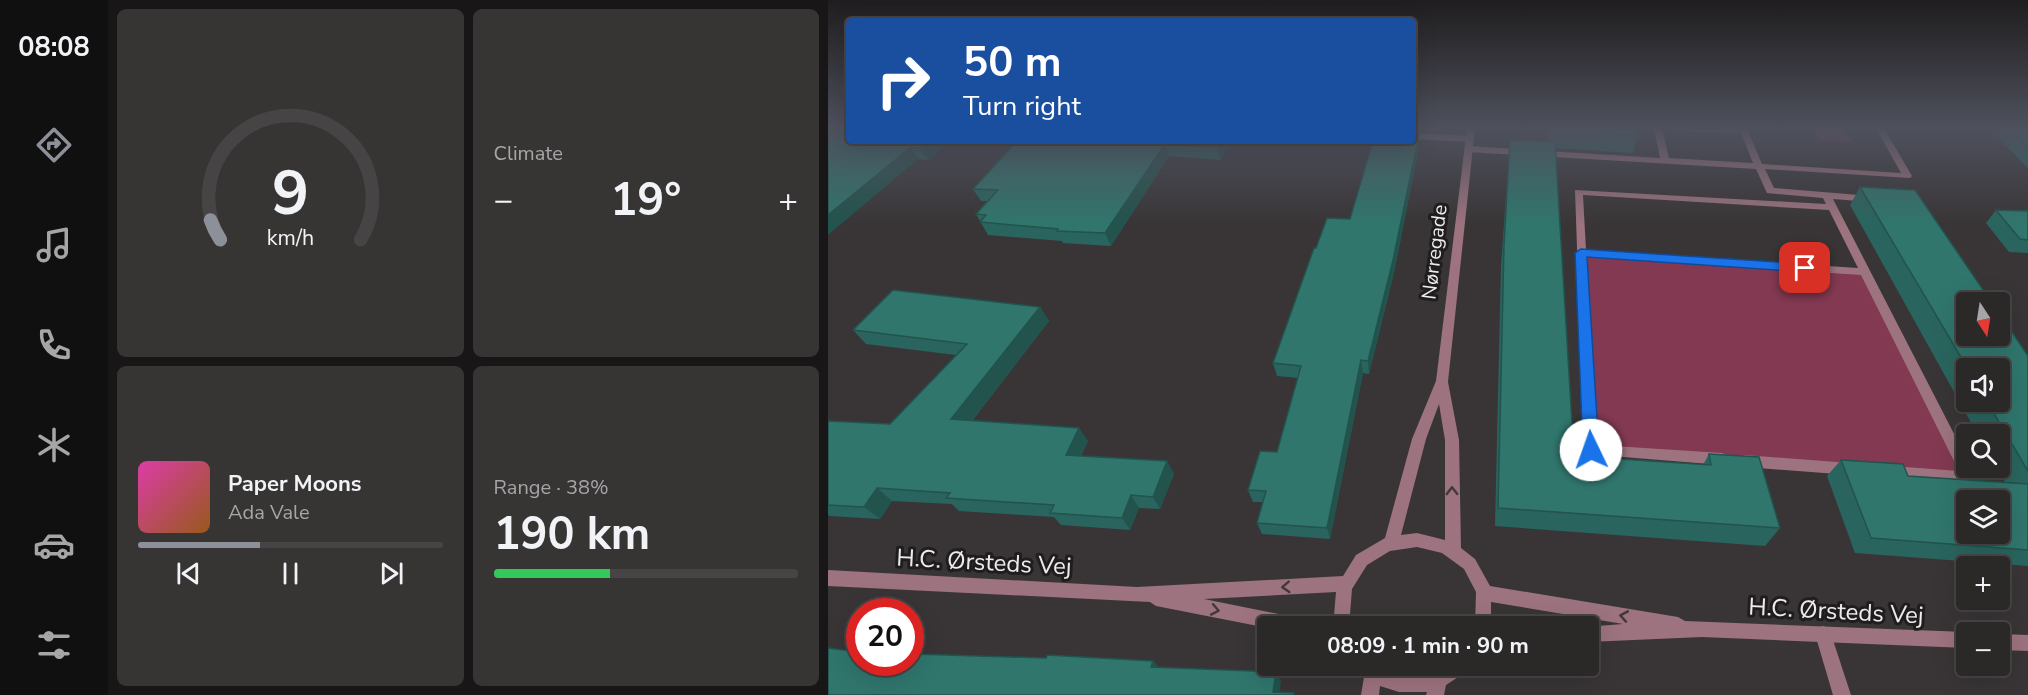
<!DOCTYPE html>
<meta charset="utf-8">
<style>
:root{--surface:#2b2828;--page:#373434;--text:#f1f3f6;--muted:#a6a6a8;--line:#474445;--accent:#8c9099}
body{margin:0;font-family:"Nunito Sans",sans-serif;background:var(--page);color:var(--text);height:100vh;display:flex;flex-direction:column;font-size:22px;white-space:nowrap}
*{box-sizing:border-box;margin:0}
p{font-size:20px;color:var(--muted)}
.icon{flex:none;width:33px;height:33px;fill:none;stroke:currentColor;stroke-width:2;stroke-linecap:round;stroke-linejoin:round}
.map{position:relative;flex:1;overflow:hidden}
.panel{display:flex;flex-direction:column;gap:9px;padding:9px;background:#181616;width:720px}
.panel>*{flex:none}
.banner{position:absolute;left:18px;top:18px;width:570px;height:126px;border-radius:6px;box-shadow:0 6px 24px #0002,0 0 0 2px var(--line);background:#1a4fa0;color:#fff;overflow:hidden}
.needle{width:39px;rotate:168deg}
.tools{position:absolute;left:1128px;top:292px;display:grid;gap:12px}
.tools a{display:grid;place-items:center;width:54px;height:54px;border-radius:6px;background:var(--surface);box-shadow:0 6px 24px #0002,0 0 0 2px var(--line);font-size:30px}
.speed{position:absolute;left:18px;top:598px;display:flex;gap:12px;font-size:30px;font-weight:700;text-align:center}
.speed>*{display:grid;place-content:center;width:78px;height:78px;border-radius:50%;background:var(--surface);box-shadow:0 6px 24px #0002,0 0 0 2px var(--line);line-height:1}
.speed .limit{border:9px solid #d22;background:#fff;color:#111}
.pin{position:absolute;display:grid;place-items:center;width:51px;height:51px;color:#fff;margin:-26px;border-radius:12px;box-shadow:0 3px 9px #0006}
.me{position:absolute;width:66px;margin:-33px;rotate:357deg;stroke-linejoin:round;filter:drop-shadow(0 0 4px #0008)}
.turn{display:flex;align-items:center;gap:21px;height:126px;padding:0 18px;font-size:27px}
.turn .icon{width:78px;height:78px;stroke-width:2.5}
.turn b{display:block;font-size:42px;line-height:51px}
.big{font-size:45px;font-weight:700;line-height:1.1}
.panel .widget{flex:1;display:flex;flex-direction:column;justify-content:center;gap:9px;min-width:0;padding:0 21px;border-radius:9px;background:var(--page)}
.panel .dial{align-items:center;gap:0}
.dial svg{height:156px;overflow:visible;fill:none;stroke:var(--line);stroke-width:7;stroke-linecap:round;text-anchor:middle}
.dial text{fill:var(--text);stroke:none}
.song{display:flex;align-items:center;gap:18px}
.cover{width:72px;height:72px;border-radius:9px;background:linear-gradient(135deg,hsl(320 70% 55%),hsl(30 70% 35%))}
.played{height:6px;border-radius:3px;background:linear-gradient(90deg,var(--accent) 40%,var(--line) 40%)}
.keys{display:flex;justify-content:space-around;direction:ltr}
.heat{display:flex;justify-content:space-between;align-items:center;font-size:33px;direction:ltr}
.charge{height:9px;border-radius:4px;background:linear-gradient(90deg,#34c759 38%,var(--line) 0)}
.panel .tiles{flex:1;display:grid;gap:9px;grid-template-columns:repeat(2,1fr)}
.trip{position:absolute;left:429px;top:616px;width:342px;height:60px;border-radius:6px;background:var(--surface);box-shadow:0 6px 24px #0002,0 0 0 2px var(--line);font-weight:700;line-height:60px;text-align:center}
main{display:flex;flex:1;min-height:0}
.tabs{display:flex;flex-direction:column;width:108px;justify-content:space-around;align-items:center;background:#111010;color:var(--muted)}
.tabs .icon{width:42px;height:42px}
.tabs .current{color:var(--accent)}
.tabs b{font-size:27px;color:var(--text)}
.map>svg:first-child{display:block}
</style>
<main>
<nav class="tabs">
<b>08:08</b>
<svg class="icon current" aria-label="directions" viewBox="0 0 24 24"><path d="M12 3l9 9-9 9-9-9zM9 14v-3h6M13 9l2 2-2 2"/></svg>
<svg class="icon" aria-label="music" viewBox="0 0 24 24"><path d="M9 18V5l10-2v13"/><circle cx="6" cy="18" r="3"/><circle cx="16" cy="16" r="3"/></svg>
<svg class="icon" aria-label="phone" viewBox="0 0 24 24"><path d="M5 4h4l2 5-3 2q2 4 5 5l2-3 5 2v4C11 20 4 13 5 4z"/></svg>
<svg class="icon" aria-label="climate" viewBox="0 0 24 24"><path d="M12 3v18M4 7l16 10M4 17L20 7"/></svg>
<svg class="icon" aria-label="car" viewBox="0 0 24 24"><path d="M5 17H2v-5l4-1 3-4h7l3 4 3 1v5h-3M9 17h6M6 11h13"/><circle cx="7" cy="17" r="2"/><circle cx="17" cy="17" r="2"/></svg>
<svg class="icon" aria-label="filters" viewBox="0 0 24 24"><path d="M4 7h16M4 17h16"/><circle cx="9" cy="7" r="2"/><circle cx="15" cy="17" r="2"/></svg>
</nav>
<section class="panel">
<div class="tiles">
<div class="widget dial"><svg viewBox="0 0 100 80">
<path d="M14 69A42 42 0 1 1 86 69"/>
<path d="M14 69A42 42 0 0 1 9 59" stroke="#8c9099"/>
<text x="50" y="56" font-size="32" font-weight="700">9</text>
<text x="50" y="72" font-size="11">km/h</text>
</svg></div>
<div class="widget"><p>Climate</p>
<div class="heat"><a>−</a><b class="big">19°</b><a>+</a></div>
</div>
<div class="widget">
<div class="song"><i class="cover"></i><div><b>Paper Moons</b><p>Ada Vale</p></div></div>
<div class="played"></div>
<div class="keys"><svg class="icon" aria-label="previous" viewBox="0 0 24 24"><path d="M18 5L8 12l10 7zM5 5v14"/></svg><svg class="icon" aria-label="pause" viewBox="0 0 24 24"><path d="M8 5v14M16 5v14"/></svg><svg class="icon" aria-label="next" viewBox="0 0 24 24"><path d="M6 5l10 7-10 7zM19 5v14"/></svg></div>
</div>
<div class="widget"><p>Range · 38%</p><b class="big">190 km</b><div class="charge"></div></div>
</div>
</section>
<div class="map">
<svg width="1200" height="695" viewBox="0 0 1200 695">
<rect width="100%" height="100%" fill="#393536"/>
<path fill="#833951" d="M985 128H1014L1023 142 992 141Z
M753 253 1038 272 1142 478 763 450Z"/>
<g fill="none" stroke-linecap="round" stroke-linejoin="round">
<path fill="#9c737e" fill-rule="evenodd" d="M826 128H834L841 158 925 163 913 133 845 131 841 128H916L920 131 934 164 1073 173 1048 128H1056L1084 176 1082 178 937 169 946 188 1043 196 1048 199 1043 202 1005 199 1138 457V468H1144L1149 478 1147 482 1142 484 1059 476 1057 472 1059 468 1064 466 1131 471 1033 275 759 257 770 445 894 453 899 455 901 459 899 463 894 465 758 454 756 450 747 190 998 204 995 198 939 193 928 169 641 152 637 149 641 146 832 158ZM755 195 1001 210 1030 268 758 250Z
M585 133 642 136 646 139 642 142 585 139Z
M917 455 1022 463 1027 465 1029 469 1027 473 1022 475 917 467 912 465 910 461 912 457Z
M995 626 1001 628 1003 634 1023 695H1005L987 634 989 628Z"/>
<path fill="#9c737e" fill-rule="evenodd" d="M639 128H647L620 382 631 440 633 548 647 559 662 586 850 617 857 621 1138 632 1141 633H1138V648L874 637 760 642V627H757L795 624 663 602V627H647L648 592 636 569 614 553 589 547 562 551 539 565 524 589 521 627H505L508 592 376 599 475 619 481 621 483 627 440 628 328 606 322 602 0 586V570L309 587 515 576 528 555 557 538 584 439 608 381ZM611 404 617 440V540L589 533 573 535 598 439Z
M1172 634 1200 635V651L1172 650Z
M527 666H550L560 671 584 676 608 672 618 666H641L638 672 618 685 616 695H598L599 692H571L552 686 551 695H533L536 677 530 672Z"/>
</g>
<path fill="#29655e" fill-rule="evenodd" d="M721 128H808L810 136 805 153 727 148 746 456 875 465 881 454 952 528 937 546 667 526 673 266 682 140 721 142Z
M1161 128H1200V168Z
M591 135V147L566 273 541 374 535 373 502 539 434 534 429 523 435 502H425L420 490 449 452 470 378 449 376 445 363 488 248 522 219Z
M21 141H123L100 160 90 159Z
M189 141H404L392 160 341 156 283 246 235 243 234 241 160 235 148 214 159 201H153L145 189Z
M1032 187 1200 356V566L1027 553 999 476 1013 460 1080 476 1177 482 1169 468H1172V435H1150L1022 205ZM1138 369H1172V402H1138Z
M1168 210 1200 211V253L1181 252 1158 223Z
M212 307 221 321 144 421 260 441 253 456 339 461 346 474 332 509 311 508 302 530 233 525 226 517 131 511 124 504 64 501 52 519 2 516 0 515V421L62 424 128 355 38 344 25 330Z"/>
<path fill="#22534c" d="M0 128H21L0 141Z
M591 135V147L566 273 541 374 540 361Z
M101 141H123L100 160 92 148Z
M393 141H404L392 160 389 147Z
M337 144 341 156 283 246 277 233Z
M83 147 90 159 0 235V215Z
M212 307 221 321 135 432 123 419Z
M533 360 535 373 502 539 499 528Z
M251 428 260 441 247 467 238 455Z
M339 461 346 474 332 509 325 497Z
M49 488 64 501 52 519 36 507Z
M303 495 311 508 302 530 294 518Z
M325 661 333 669 323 667Z
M448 672 453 681 451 695 445 692Z"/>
<path fill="#30766d" stroke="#22534c" stroke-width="1.5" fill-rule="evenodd" d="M13 128H21V141H101L92 148 83 147 0 215V136Z
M724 128H808L810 136 724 131Z
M1182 128H1200V146Z
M585 134 591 135 565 260 540 361 533 360 499 528 429 523 438 491 420 490 432 451 449 452 473 366 445 363 486 248H488L499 218 522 219 545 141H585Z
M682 140 727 142 746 456 883 465 881 454 931 457 952 528 670 508 676 245Z
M189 141H393L389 147 337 144 277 233 229 231 230 229 152 222 158 215 148 214 170 190 145 189Z
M1032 187 1087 190 1164 303H1138V336H1172V314L1200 356V471L1159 402H1172V369H1140Z
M1168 210 1200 211V240L1192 239Z
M65 290 212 307 123 419 251 428 238 455 339 461 325 497 303 495 294 518 222 513 226 505 118 498 122 493 49 488 36 507 0 505V421L62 424 139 344 25 330Z
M1013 460 1075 464 1080 476 1200 484V550L1043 538ZM1138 501H1172V534H1138Z
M0 648 32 652V663H82V658H84L86 654 218 658 219 655 325 661 323 667 448 672 445 692 466 693 465 695H0Z"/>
<defs><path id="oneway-chevron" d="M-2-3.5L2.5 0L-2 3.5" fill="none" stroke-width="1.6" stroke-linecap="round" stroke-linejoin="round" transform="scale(1.5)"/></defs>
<g stroke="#44373a">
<use href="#oneway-chevron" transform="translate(624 491) rotate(-91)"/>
<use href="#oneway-chevron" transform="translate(458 587) rotate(177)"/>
<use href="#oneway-chevron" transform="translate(387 610) rotate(11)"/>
<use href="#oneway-chevron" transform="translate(796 616) rotate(-170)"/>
</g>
<linearGradient id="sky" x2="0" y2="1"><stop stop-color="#1f1d1e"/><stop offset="0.57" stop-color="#4e515d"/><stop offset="1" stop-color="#4e515d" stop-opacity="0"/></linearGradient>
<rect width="1200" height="225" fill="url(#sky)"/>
<path fill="#1a73e8" stroke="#114b97" stroke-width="1.5" d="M753 249 977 264 983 268 977 272 759 257 771 450 768 454 763 456 757 454 755 450 747 253Z"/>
<g text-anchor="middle" stroke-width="6" stroke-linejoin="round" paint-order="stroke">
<g font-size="20" fill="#eeebec" stroke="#1f1d1d">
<text transform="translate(606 252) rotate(-83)" y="7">Nørregade</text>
</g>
<g font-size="24" fill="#eeebec" stroke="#1f1d1d">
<text transform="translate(156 562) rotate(3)" y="8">H.C. Ørsteds Vej</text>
<text transform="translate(1008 611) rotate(3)" y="8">H.C. Ørsteds Vej</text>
</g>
</g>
</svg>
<div class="tools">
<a><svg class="needle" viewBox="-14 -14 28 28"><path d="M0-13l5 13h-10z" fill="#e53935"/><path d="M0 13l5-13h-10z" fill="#a6a6a8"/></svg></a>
<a><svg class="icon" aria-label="sound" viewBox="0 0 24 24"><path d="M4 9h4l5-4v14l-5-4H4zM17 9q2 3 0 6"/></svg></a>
<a><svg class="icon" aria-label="search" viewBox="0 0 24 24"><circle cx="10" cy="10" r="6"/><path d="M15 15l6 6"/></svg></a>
<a><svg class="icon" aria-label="layers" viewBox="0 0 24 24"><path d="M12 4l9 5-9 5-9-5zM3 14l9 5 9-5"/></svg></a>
<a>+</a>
<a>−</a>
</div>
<div class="speed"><div class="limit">20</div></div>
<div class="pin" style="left:977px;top:268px;background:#d93025"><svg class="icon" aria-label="arrive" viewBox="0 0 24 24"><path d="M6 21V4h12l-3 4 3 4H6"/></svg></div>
<svg class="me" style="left:763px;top:450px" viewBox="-20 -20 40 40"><circle r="19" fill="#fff"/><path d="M0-13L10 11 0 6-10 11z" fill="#1a73e8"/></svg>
<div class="trip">08:09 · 1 min · 90 m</div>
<div class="banner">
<div class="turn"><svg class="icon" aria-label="right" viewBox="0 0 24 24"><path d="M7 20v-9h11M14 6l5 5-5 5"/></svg><div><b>50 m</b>Turn right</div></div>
</div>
</div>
</main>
